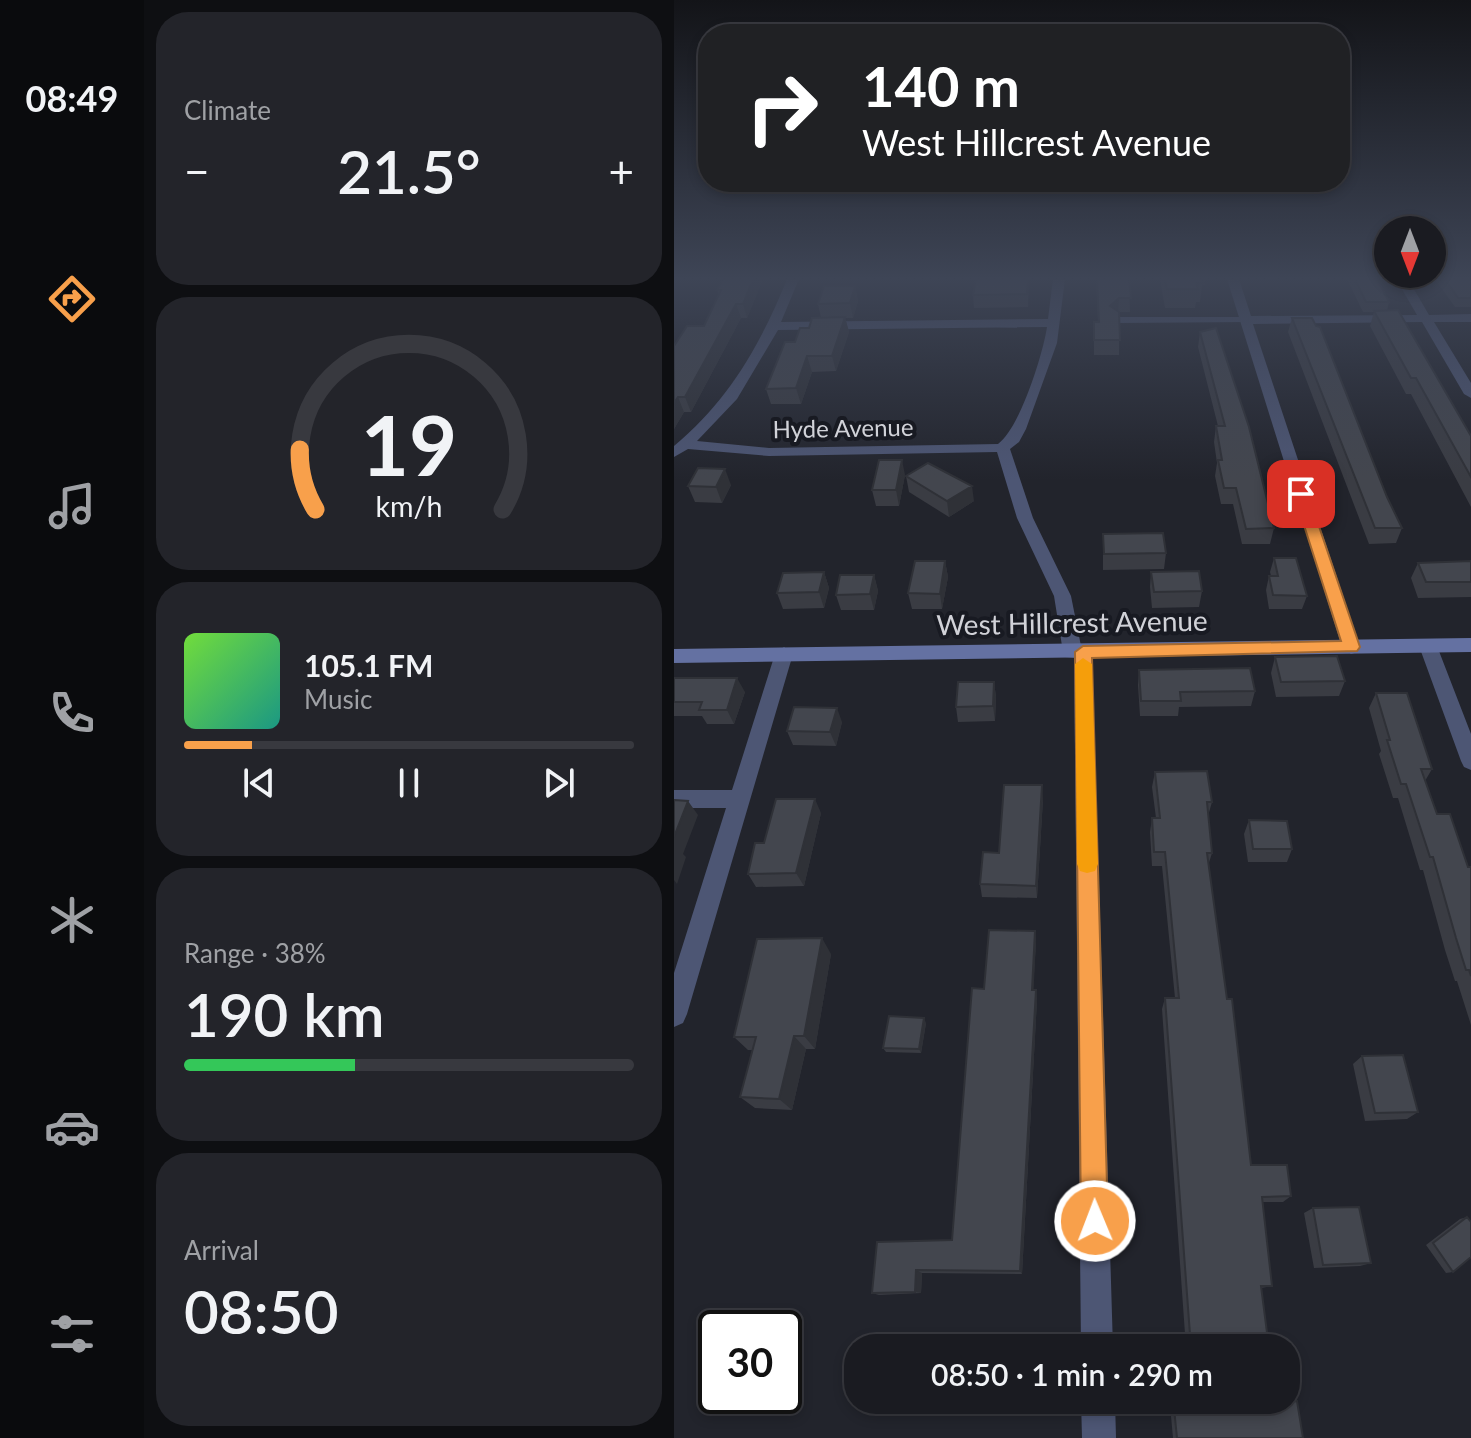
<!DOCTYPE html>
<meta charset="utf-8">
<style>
:root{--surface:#1a1b21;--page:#23242a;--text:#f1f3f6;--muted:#9fa1a5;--line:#38393f;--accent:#f8a04b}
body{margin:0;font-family:Lato,sans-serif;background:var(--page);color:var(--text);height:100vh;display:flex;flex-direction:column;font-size:30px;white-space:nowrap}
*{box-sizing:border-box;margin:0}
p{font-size:26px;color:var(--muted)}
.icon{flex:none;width:44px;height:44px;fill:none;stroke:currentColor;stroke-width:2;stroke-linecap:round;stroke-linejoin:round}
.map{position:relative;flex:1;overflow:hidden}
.panel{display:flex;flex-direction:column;gap:12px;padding:12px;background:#0e0f12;width:530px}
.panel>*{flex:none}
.top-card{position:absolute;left:24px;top:24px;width:652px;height:168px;border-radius:32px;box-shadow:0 4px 12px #0003,0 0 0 2px var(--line);background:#202124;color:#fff;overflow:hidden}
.needle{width:52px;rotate:180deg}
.tools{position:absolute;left:700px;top:216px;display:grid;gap:16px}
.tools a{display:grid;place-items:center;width:72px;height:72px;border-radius:50%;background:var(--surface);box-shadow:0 4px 12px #0003,0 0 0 2px var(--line);font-size:40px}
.speed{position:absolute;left:24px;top:1310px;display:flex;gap:16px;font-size:40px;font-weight:700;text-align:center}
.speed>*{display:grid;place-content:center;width:104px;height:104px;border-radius:50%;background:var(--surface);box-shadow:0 4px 12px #0003,0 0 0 2px var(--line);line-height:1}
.speed .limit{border:4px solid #111;border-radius:12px;background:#fff;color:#111}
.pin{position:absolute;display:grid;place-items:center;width:68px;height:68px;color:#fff;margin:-34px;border-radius:16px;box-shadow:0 4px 12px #0006}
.me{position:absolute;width:88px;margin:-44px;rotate:359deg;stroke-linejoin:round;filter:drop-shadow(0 0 6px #0008)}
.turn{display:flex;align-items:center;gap:28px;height:168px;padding:0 32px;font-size:36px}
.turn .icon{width:104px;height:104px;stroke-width:2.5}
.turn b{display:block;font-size:56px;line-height:68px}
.big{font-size:60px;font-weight:600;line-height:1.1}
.panel .tile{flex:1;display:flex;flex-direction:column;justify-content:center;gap:12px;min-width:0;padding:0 28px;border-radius:32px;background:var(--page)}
.panel .dial{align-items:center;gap:0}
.dial svg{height:208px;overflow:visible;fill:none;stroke:var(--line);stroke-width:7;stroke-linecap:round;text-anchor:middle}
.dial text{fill:var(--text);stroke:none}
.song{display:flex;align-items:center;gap:24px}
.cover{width:96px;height:96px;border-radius:12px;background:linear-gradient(135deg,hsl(100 70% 55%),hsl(170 70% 35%))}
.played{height:8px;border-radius:4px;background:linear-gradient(90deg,var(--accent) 15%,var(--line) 15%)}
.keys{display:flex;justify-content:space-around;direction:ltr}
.heat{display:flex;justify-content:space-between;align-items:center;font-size:44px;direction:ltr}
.charge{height:12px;border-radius:6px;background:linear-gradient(90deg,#34c759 38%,var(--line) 0)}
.trip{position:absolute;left:170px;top:1334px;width:456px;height:80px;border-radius:32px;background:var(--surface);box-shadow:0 4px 12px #0003,0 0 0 2px var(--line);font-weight:600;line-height:80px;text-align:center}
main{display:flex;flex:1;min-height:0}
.dock{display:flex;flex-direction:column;width:144px;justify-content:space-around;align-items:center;background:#0a0b0d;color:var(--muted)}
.dock .icon{width:56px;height:56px}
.dock .current{color:var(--accent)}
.dock b{font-size:36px;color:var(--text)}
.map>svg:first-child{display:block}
</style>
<main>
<nav class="dock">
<b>08:49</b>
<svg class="icon current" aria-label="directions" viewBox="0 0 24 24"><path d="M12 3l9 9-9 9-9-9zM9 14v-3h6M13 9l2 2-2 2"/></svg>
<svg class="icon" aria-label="music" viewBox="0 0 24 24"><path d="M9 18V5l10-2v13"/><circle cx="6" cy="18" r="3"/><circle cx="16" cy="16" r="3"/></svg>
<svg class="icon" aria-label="phone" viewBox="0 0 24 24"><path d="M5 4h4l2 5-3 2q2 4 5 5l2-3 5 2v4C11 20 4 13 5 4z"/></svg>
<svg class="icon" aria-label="climate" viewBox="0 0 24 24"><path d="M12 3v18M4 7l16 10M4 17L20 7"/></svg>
<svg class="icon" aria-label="car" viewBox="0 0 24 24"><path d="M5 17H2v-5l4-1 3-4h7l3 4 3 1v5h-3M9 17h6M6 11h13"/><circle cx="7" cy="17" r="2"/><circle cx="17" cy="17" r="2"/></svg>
<svg class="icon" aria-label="filters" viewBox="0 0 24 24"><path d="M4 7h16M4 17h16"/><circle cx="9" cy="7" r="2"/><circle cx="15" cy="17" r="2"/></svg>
</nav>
<section class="panel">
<div class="tile"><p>Climate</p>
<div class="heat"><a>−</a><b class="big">21.5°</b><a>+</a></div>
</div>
<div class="tile dial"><svg viewBox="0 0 100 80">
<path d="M14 69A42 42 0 1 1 86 69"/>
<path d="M14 69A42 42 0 0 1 8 46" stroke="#f8a04b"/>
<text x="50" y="56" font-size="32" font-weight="700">19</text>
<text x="50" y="72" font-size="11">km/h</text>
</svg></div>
<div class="tile">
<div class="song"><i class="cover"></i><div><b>105.1 FM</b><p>Music</p></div></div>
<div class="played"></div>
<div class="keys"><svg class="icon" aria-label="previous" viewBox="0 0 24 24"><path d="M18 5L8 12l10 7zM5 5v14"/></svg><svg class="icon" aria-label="pause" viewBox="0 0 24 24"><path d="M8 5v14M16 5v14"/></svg><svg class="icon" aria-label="next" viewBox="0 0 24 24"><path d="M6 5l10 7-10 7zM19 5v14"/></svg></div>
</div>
<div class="tile"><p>Range · 38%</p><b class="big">190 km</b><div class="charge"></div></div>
<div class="tile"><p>Arrival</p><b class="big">08:50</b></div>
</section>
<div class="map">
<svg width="797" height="1438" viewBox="0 0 797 1438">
<rect width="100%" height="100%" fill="#22242c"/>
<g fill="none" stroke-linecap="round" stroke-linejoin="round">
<path fill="#4d5674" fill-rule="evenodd" d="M574 317 578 320 577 322 442 323 438 320 442 317Z"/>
<path fill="#4d5674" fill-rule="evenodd" d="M113 279H125L107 322 374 319 379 279H391L383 343 352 429 345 442 336 449 359 518 397 596 407 646 416 647 418 652 439 1348H407L400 658 391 657 389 652 380 596 343 518 323 452 95 456 14 449 0 457V446C55 400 87 344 113 279ZM373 327C369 354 346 428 324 444L95 448 23 441 63 399 104 330Z
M553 279H565L577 316 743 315 722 279H734L755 315 797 314V322H760L797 383V398L790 394 748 322 579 324 686 647 684 652 677 654 668 647Z
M754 639 763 646 797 734V770L790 767 787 761 745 646Z
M110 647 119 654 13 1014 9 1023 0 1027V973L52 808H0V790H58L101 654Z
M407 1400H441L442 1438H408Z"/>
<path fill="#6471a2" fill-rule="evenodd" d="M797 638V652L0 663V649Z"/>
</g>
<path fill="#3a3c43" d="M89 279 73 318H67L17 412H10L0 429V346L30 326 45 295 43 290Z
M302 279H355L354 307 300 308 299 295Z
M422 279H455L456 312H445V355H420V322H424Z
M486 279H531V285H528L526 302H522L521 308H491Z
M673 279H703L715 302 713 311 797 436V507L737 394H732L696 326 700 312H689Z
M761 279H795L797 282V307H781Z
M181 286 184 301 179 318H171L175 332 162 371 138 372 127 404H97L92 389 121 342 147 318 144 304Z
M618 318 728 528 722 543 695 544 614 332Z
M526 332 600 528 596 544H568L559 504H547L541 476 543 463 540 442 542 426H544L524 347Z
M231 475 225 506H202L198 490Z
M232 476 300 501 275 517 235 492Z
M57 485 48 503 21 502 14 486Z
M429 534 492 553 490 569 429 570Z
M600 558 633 596 628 609H595L592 590 595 576H597L596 572Z
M271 561 274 577 268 609H238L234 593Z
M797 561V597L744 598 737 578 744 563Z
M150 572 155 588 150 608 109 609 103 593Z
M477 572 528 591 525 607 478 608 476 587Z
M200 575 204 591 200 610H167L162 595Z
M601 657 671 681 665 696 602 697 597 673Z
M465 670 581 691 577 706 505 707 504 716H466L464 685Z
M0 678 71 692 60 724H33L28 716H0Z
M320 682 322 697 321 721 284 722 282 707Z
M702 693 758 769 751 781 763 814 794 867H797V1025L783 981H781L771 950 749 870H746L724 798H719L705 754 707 751 695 708Z
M168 722 162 746 119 745 113 731Z
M481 772 538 802 534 816 538 853 534 866 577 1165 617 1196 609 1202H589L598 1286 587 1288 595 1348H512L488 1009 491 998H501L488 866H478L476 832 478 818H482L478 787Z
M369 799 363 898 308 897 306 884 325 853Z
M147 813 130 886 82 887 74 874Z
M575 820 618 849 613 862H574L570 834Z
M361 931 362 942 359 990H362L363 1000 348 1274 248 1273 247 1293 205 1295 198 1293 278 1240 310 989Z
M157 954 141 1049H132L118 1110 81 1108 66 1097 79 1050H74L60 1037Z
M252 1023 247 1053 212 1052 209 1048Z
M688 1056 744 1112 733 1119 691 1121 679 1064Z
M639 1208 697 1263 686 1266 640 1268 630 1213Z
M793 1217 779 1272 772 1273 752 1245 786 1219Z
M612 1399 623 1401 629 1438H499L496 1405 516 1404V1400H612Z"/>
<path fill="#2f3137" d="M79 279H89L73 318 69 304Z
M181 286 184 301 179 318 176 303Z
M445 298 444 312 436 306Z
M62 304 67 318 17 412 11 397Z
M171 317 175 332 162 371 158 356Z
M133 356 138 372 127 404 122 388Z
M4 397 10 412 0 429V403Z
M228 460 231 475 225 506 222 490Z
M51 469 57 485 48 503 42 487Z
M298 486 300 501 275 517 273 501Z
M271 561 274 577 268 609 266 594Z
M150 572 155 588 150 608 145 592Z
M200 575 204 591 200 610 196 594Z
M63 678 71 692 60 724 53 710Z
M320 682 322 697 321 721 319 706Z
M163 708 168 722 162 746 156 732Z
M368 785 369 799 363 898 362 886Z
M141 799 147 813 130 886 122 873Z
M14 801 24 815 9 854 12 857 3 884 0 880V837Z
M361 931 362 942 359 1000 358 990Z
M148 938 157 954 141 1049 130 1036Z
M362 990 363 1000 348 1274 346 1271Z
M250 1018 252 1023 247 1053 245 1049Z
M120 1036 132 1049 118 1110 105 1099Z
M242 1270 248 1273 247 1293 241 1292Z"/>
<path fill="#43464e" stroke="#2f3137" stroke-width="2" d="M49 279H79L69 304H62L11 397H4L0 403V346L13 326H30L47 290H43Z
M302 279H354L353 294 299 295Z
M423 279H455L457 298H445L436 306 445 312 446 340H420V322H425Z
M491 279H527L529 283H522L524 289H493Z
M681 279H703L715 302H692Z
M771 279H795L797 282V298H784Z
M150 286H181L176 303 144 304Z
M724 310 797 436V477L742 378H737L700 311Z
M171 317 158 356H133L122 388 92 389 111 342H121L126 328H135L138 318Z
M618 318H638L642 326 646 327 713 497 728 528H701Z
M542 328 575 427 600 528 572 529 562 488H550L544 460H548L542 426H551L526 332Z
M205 460H228L222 490H198Z
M254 463 298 486 273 501 232 476Z
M24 468 51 469 42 487 14 486Z
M489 533 492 553 430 554 429 534Z
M600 558H622L633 596 599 595 595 576H604Z
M241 561H271L266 594 234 593Z
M797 561V582H752L744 563Z
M525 571 528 591 480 592 477 572Z
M150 572 145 592 103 593 109 573Z
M166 575H200L196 594 162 595Z
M663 656 671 681 607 682 601 657Z
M576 668 581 691 506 692 507 701H467L465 670Z
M0 678H63L53 710H25L28 702H0Z
M284 682H320L319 706 282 707Z
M702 693H733L758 769H747L763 814H776L794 867H797V976L795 970H792L782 938 759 857H756L732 784H727L713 740H716Z
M120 707 163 708 156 732 113 731Z
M533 771 538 802H533L538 853H533L553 999H558L577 1165H613L617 1196 588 1197 598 1286H587L595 1348H517L491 998H505L491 852H480L478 818H486L481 772Z
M330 785H368L362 886 306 884 309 852 325 853Z
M102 799H141L122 873 74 874 81 843H90Z
M0 800 14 801 0 837Z
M575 820 613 821 618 849H579Z
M315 930 361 931 358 990H362L346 1271 242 1270 241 1292 198 1293 203 1242 278 1240 298 988 310 989Z
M148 938 130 1036H120L105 1099 66 1097 82 1037H60L83 939Z
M215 1016 250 1018 245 1049 209 1048Z
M729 1055 744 1112 701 1113 688 1056Z
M685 1207 697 1263 649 1265 639 1208Z
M793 1217 797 1222V1257L779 1272 759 1243Z
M521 1400H602L603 1402 623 1401 629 1438H503L500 1408 521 1406Z"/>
<linearGradient id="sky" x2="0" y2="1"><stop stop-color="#131418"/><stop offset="0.58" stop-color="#3e4556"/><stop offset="1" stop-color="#3e4556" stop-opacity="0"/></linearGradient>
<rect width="797" height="480" fill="url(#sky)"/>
<path fill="#f8a04b" stroke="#a16831" stroke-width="2" d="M627 490 634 494 686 647 683 651 418 658 434 1221 430 1231 421 1235 411 1231 407 1221 401 652 409 646 667 641 620 494Z"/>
<path fill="#f59e0b" d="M409 658 418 664 424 864 421 871 413 873 406 871 403 864 401 664Z"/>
<g text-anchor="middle" stroke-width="8" stroke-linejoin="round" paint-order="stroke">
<g font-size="24" fill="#d1d2d8" stroke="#181a22">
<text transform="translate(169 429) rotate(-1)" y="8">Hyde Avenue</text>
</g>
<g font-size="28" fill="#d1d2d8" stroke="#181a22">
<text transform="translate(398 623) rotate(-1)" y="10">West Hillcrest Avenue</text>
</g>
</g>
</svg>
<div class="tools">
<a><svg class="needle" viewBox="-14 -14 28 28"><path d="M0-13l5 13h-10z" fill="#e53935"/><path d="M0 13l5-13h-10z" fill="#9fa1a5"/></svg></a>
</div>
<div class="speed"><div class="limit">30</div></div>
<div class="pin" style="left:627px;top:494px;background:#d93025"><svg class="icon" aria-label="arrive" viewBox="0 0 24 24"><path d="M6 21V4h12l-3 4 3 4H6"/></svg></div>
<svg class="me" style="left:421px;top:1221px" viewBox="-20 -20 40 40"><circle r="17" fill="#f8a04b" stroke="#fff" stroke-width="3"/><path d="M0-11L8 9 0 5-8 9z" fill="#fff"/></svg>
<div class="trip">08:50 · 1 min · 290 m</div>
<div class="top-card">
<div class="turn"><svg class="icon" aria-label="right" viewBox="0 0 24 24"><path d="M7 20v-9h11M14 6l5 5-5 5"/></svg><div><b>140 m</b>West Hillcrest Avenue</div></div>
</div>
</div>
</main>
